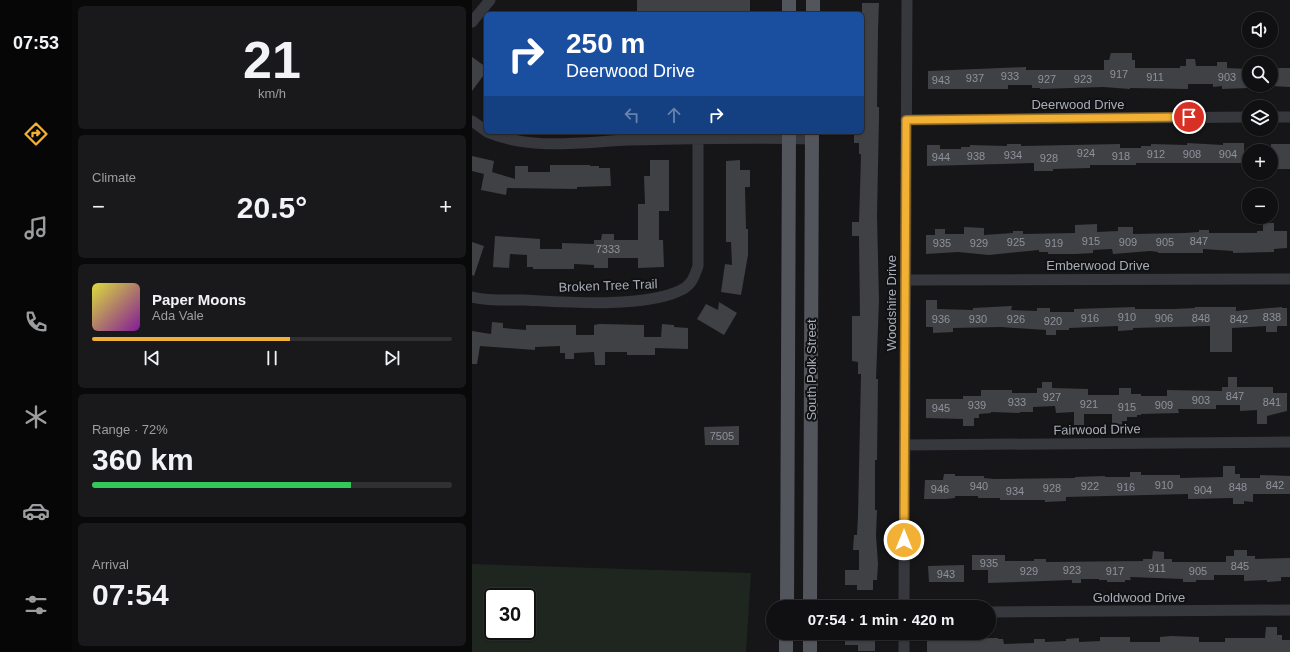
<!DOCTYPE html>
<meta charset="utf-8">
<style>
:root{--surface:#101012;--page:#19191b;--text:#f1f3f6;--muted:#9c9d9f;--line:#303032;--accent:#f2b134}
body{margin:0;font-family:Helvetica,sans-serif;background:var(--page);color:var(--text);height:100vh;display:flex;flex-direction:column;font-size:15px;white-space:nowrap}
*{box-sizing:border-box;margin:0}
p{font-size:13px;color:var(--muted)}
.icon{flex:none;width:22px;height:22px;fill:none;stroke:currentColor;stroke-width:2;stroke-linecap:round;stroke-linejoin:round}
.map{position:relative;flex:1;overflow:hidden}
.side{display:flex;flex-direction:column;gap:6px;padding:6px;background:#09090a;width:400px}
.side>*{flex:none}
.hud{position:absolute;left:12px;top:12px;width:380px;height:122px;border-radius:6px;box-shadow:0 1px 3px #0004,0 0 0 1px var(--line);background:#1a4fa0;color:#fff;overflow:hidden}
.fabs{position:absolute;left:770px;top:12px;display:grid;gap:8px}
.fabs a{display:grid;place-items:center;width:36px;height:36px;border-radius:50%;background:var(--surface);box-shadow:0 1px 3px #0004,0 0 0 1px var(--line);font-size:20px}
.speed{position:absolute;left:12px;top:588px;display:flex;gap:8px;font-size:20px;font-weight:700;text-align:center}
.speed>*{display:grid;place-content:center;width:52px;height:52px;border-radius:50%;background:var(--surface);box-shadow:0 1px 3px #0004,0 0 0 1px var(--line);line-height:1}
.speed .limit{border:2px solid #111;border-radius:6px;background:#fff;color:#111}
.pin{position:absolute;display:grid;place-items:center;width:34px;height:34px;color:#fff;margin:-17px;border:2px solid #fff;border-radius:50%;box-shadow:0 1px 4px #0007}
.me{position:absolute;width:44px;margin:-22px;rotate:0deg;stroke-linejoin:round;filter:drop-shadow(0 0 3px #0008)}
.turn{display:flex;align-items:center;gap:14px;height:84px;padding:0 16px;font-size:18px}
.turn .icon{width:52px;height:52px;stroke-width:2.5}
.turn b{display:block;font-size:28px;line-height:34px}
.lanes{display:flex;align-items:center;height:38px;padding:0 16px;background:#0003;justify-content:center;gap:20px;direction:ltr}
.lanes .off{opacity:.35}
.big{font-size:30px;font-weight:800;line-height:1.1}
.side .widget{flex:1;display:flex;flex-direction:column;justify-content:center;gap:6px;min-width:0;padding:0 14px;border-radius:6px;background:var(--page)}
.side .dial{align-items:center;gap:0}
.dial b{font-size:52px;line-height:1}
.song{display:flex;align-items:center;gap:12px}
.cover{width:48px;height:48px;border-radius:6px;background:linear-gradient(135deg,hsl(60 70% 55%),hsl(290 70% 35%))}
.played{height:4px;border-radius:2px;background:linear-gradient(90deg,var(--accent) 55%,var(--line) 55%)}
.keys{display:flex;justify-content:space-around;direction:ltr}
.heat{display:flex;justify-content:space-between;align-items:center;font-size:22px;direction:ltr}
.charge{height:6px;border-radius:3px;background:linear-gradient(90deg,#34c759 72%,var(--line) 0)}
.trip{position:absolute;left:294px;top:600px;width:230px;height:40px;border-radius:20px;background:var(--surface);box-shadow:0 1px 3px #0004,0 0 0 1px var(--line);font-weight:800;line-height:40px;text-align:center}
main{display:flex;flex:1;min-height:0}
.tab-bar{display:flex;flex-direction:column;width:72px;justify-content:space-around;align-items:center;background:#060607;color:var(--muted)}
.tab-bar .icon{width:28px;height:28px}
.tab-bar .on{color:var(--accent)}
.tab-bar b{font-size:18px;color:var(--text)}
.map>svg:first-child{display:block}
</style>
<main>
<nav class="tab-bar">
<b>07:53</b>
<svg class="icon on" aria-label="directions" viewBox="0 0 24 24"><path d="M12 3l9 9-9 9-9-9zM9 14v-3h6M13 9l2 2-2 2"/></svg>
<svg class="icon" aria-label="music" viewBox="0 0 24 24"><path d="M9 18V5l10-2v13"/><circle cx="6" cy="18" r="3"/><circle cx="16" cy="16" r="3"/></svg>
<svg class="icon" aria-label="phone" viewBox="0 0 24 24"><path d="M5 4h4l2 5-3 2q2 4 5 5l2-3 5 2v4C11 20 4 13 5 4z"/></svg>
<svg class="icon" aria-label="climate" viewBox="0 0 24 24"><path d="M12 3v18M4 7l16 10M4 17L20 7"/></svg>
<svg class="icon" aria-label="car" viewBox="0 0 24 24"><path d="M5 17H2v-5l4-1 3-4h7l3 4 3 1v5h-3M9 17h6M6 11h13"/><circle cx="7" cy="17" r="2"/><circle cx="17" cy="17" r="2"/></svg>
<svg class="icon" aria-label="filters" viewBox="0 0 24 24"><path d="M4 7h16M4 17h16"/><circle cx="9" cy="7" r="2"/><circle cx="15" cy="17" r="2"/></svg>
</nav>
<section class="side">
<div class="widget dial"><b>21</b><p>km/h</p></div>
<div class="widget"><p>Climate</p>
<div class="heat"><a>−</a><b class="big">20.5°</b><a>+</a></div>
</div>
<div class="widget">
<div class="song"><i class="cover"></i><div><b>Paper Moons</b><p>Ada Vale</p></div></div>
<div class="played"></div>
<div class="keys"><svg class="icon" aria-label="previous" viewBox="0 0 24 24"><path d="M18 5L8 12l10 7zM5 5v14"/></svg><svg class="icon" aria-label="pause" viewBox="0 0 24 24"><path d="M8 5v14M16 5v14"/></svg><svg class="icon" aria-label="next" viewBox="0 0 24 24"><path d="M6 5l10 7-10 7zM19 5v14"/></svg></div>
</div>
<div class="widget"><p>Range · 72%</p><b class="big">360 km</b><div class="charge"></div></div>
<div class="widget"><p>Arrival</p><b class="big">07:54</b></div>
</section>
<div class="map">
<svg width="818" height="652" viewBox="0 0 818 652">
<rect width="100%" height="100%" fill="#161618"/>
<path fill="#1e261f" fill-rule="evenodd" d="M0 564 279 573 274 652H0ZM21 597H55V631H21Z"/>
<path fill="#404145" d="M165 0H278V14H165Z
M390 3H407L406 29 405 107H407V117L405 216 407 301 404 379H406L405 460H403V510H405L404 535 406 564 405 580H401V590H385V585H373V570H387V550H381L382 535H385L386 516 389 374H386V362L380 361V316H388L387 236H380V222H387L388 190 389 154H387V143H382V133L390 132Z
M639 53H660V60H663V68H708V66H714V59H723L724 66H745V62H755V68L777 69V88L750 89V86L741 87V84H716V89L658 88V89L631 87 568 89V88H560V85H536V89H456V71L554 67V70H632V60H637Z
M0 57 14 67V72L0 91Z
M809 68H818V87L799 86V69Z
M715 143 751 145V143H772V163H664V165H618V168L581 169V171H562V163L455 166V145H468V149H489V147H498V145L535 146V144H549V146L648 144V148H669V146H679V144L715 145Z
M799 144H818V169H799Z
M0 156 22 161 20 172 43 179V166H56V172H78V165H118V166H127V168H138L139 186 105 187V189L35 188 34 195 9 190 12 174 0 171Z
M178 160H197V211H187V240H191L192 267 166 268V258H136V268H122V265L102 264V269H61V267H55V255L38 254 37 268 21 267 23 236 68 239V249H90V243L122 244V240H129L130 234H142V240H166V204H173L172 176H178Z
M268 160V170H278V187H273L274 229H276V255L269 295 249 292 253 264 260 265 259 242H254V161Z
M791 223H802V231H815V248L802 249V252L761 253V251L731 249V253H686V252L678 251 641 254 640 249 621 250V253L604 254H576V252H567V250L517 255 486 252 454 254V235H463V229H473V234H492V227L512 228V235L541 233V231H551V234L603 233V225L625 224V232L646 231V227H661V234L713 233 727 232V230H737V233H785V231H791Z
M0 242 12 246 2 276 0 275Z
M454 300H465V309L501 310V308L540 306 539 310 565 311V308H578V312H602V309L663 307V309H702L723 308V307H764V311L810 307V308H815V326H805V332H794V326L760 328V352H738V326L661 328V330L646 331V326L597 328V330H584V335H574V330L529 327 481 328V332L461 333V327H454Z
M247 302 265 313 252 335 225 319 234 304 246 310Z
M20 322 31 323V328L54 330V325H104V335H122V325L127 324 172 325V337H189L190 324 202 325V327L216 328V349L183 348V355H155V352H133V365H123L122 352 102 353V359H93V353H88V346L63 347V350L8 346 5 364H0V331L19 334Z
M756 377H765V387H801V393H815V411L795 416V424H785V410L768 411V405H744V409H706L707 413 669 414V415H665V417H655V421H650V426H640V414H612V425H602V412L584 413 583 406 561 407V412H548V413L519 412V413L507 414V418H502V426H491V419L454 418V399H491V396H509V390H540V393H565V388H570V382H580V388L616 389V395H647V388H659V394H669V396H695V390L750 391V387H756Z
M267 426V445H233L232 427Z
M751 466H763V474H768V478H788V475L818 476V494H781V502L772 501V504H761V498L716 499V494L594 497V501L573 502V500H528V498H506V496H483V498L474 499H452L453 480H471L472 474H483V476H512V478L522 479 603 478V477L633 476V477H658V472H669V475H708V478L751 477Z
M762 550H775V556H783V559L818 558V577H809V581L795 582V580L772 581V575H742V580H724V582H711V579L658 577 659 580H653V582H635V580H627V579H609V583H600V580L516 583V570H500V555H533V561H562V559H574V562L671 561V559H680L681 551 692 552V559H700V562H754V556H762Z
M492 565V582H457L456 566Z
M794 627H805V635H810V640H818V652H455V639L526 638V639H531L532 644 562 643V639H573V642L594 641V639L607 638V642L628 641V637H658V642H688V637L699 636 727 637V642H753V638H793Z
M373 633H403V651H386V645H373Z"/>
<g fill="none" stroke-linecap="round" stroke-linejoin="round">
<path stroke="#37383d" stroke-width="11" d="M0 22 18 0
M799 117H818
M434 120 777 117
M0 121 14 131
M15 132C59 151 111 142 157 140 218 139 279 137 340 139
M433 280 818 279
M0 297C16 301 35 300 52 300 93 302 170 308 207 291 219 286 222 278 226 266V139
M433 445 818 442
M432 607 435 0
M517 612 818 610
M432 652V633"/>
<path stroke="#53555c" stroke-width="14" d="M317 14V0
M341 14V0
M315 607 317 132
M338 607 340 132
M314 652V633
M338 652V633"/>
</g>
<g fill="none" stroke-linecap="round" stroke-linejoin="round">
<defs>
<path id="route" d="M432 540 434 120 717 117"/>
</defs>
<use href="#route" stroke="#9d7322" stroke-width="10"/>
<use href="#route" stroke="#f2b134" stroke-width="7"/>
</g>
<g text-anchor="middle" stroke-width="4" stroke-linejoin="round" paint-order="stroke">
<g font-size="11" fill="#8e929b">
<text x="647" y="78">917</text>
<text x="538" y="80">933</text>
<text x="683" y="81">911</text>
<text x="755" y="81">903</text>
<text x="503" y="82">937</text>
<text x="575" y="83">927</text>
<text x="611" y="83">923</text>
<text x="469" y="84">943</text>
<text x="614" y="157">924</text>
<text x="684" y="158">912</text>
<text x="720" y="158">908</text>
<text x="756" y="158">904</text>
<text x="541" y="159">934</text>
<text x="504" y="160">938</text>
<text x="649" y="160">918</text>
<text x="469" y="161">944</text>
<text x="577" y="162">928</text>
<text x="619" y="245">915</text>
<text x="727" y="245">847</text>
<text x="544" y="246">925</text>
<text x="656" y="246">909</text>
<text x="693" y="246">905</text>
<text x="470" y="247">935</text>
<text x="507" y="247">929</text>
<text x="582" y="247">919</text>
<text x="136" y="253">7333</text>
<text x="655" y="321">910</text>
<text x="800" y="321">838</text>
<text x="618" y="322">916</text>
<text x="692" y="322">906</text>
<text x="729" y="322">848</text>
<text x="469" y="323">936</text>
<text x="506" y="323">930</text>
<text x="544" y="323">926</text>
<text x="767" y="323">842</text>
<text x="581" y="325">920</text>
<text x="763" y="400">847</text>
<text x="580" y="401">927</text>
<text x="729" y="404">903</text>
<text x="545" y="406">933</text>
<text x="800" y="406">841</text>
<text x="617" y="408">921</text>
<text x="505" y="409">939</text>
<text x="692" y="409">909</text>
<text x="655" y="411">915</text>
<text x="469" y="412">945</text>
<text x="250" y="440">7505</text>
<text x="692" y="489">910</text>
<text x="803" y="489">842</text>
<text x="507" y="490">940</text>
<text x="618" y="490">922</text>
<text x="654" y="491">916</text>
<text x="766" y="491">848</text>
<text x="580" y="492">928</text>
<text x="468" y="493">946</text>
<text x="731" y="494">904</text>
<text x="543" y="495">934</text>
<text x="517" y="567">935</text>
<text x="768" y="570">845</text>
<text x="685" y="572">911</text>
<text x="600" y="574">923</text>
<text x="557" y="575">929</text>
<text x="643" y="575">917</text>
<text x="726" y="575">905</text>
<text x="474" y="578">943</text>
</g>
<g font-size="13" fill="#a8adb8" stroke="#111113">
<text x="606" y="109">Deerwood Drive</text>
<text x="626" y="270">Emberwood Drive</text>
<text transform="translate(136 285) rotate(-2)" y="5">Broken Tree Trail</text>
<text transform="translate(419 303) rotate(-90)" y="5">Woodshire Drive</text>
<text transform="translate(339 370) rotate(-90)" y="5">South Polk Street</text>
<text transform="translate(625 429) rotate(-1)" y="5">Fairwood Drive</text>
<text x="667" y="602">Goldwood Drive</text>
</g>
</g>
</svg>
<div class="fabs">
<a><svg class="icon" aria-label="sound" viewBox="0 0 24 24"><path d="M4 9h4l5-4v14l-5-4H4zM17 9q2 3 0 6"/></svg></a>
<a><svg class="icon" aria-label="search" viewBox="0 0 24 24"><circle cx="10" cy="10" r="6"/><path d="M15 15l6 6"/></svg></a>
<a><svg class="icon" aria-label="layers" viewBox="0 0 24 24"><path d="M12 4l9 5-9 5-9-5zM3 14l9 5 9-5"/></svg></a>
<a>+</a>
<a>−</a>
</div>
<div class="speed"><div class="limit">30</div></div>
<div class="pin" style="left:717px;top:117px;background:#d93025"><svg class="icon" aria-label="arrive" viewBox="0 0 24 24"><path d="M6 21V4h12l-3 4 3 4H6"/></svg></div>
<svg class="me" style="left:432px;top:540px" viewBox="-20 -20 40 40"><circle r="17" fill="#f2b134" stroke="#fff" stroke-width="3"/><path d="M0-11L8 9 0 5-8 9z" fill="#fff"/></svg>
<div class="trip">07:54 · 1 min · 420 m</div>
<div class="hud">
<div class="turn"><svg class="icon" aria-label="right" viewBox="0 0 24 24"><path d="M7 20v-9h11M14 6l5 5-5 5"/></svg><div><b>250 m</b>Deerwood Drive</div></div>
<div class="lanes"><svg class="icon off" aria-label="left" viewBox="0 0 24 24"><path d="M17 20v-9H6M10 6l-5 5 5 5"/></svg><svg class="icon off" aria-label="ahead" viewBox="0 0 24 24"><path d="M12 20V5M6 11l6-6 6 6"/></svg><svg class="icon" aria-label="right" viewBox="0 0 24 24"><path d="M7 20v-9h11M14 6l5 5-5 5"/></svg></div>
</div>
</div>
</main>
